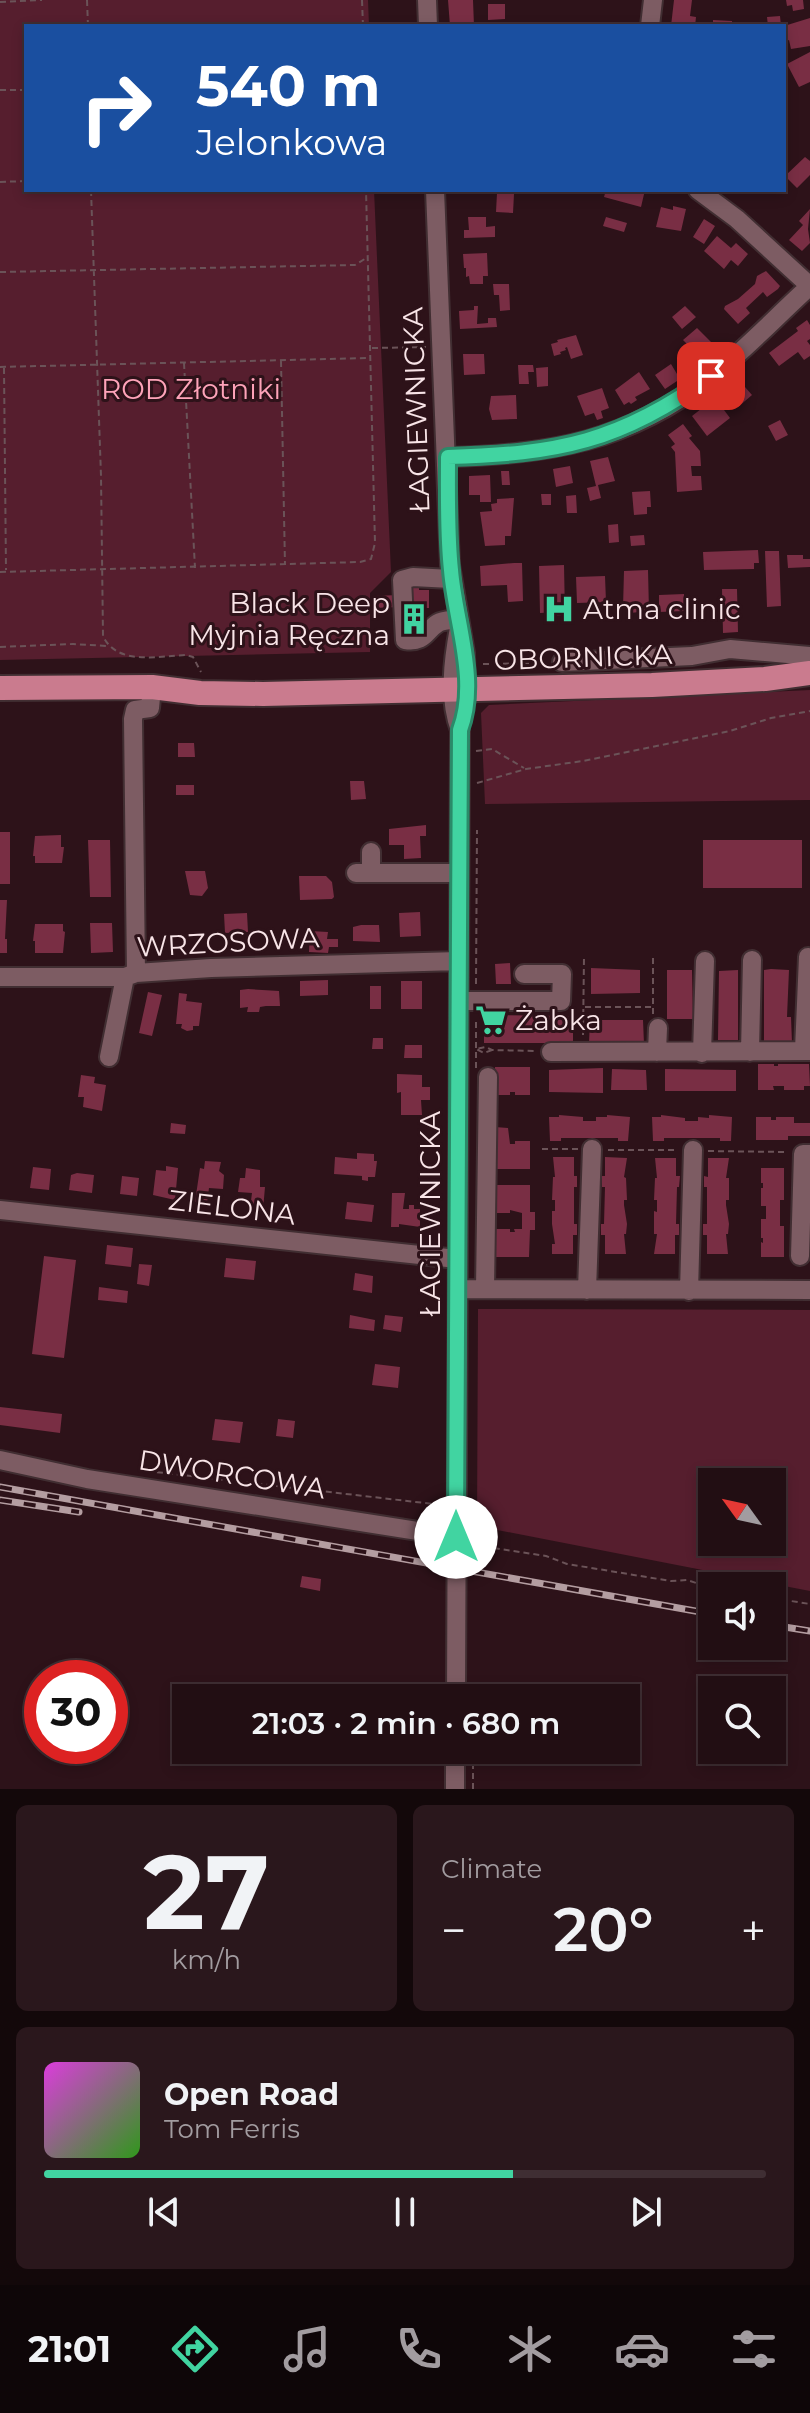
<!DOCTYPE html>
<meta charset="utf-8">
<style>
:root{--surface:#220e13;--page:#2a171c;--text:#f1f3f6;--muted:#a29ca0;--line:#3f2e33;--accent:#41d4a1}
body{margin:0;font-family:Montserrat,sans-serif;background:var(--page);color:var(--text);height:100vh;display:flex;flex-direction:column;font-size:30px;white-space:nowrap}
*{box-sizing:border-box;margin:0}
p{font-size:26px;color:var(--muted)}
.icon{flex:none;width:44px;height:44px;fill:none;stroke:currentColor;stroke-width:2;stroke-linecap:round;stroke-linejoin:round}
.map{position:relative;height:1789px;overflow:hidden}
.drawer{display:flex;flex-direction:column;gap:16px;padding:16px;background:#13080a;flex:1}
.drawer>*{flex:none}
.banner{position:absolute;left:24px;top:24px;width:762px;height:168px;border-radius:0px;box-shadow:0 4px 12px #0003,0 0 0 2px var(--line);background:#1a4fa0;color:#fff;overflow:hidden}
.needle{width:52px;rotate:303deg}
.fabs{position:absolute;left:698px;top:1468px;display:grid;gap:16px}
.fabs a{display:grid;place-items:center;width:88px;height:88px;border-radius:0px;background:var(--surface);box-shadow:0 4px 12px #0003,0 0 0 2px var(--line);font-size:40px}
.speed{position:absolute;left:24px;top:1660px;display:flex;gap:16px;font-size:40px;font-weight:700;text-align:center}
.speed>*{display:grid;place-content:center;width:104px;height:104px;border-radius:50%;background:var(--surface);box-shadow:0 4px 12px #0003,0 0 0 2px var(--line);line-height:1}
.speed .limit{border:12px solid #d22;background:#fff;color:#111}
.pin{position:absolute;display:grid;place-items:center;width:68px;height:68px;color:#fff;margin:-34px;border-radius:16px;box-shadow:0 4px 12px #0006}
.me{position:absolute;width:88px;margin:-44px;rotate:0deg;stroke-linejoin:round;filter:drop-shadow(0 0 6px #0008)}
.turn{display:flex;align-items:center;gap:28px;height:168px;padding:0 40px;font-size:36px}
.turn .icon{width:104px;height:104px;stroke-width:2.5}
.turn b{display:block;font-size:56px;line-height:68px}
.big{font-size:60px;font-weight:600;line-height:1.1}
.drawer .card{flex:1;display:flex;flex-direction:column;justify-content:center;gap:12px;min-width:0;padding:0 28px;border-radius:12px;background:var(--page)}
.drawer .dial{align-items:center;gap:0}
.dial b{font-size:104px;line-height:1}
.song{display:flex;align-items:center;gap:24px}
.cover{width:96px;height:96px;border-radius:12px;background:linear-gradient(135deg,hsl(300 70% 55%),hsl(110 70% 35%))}
.played{height:8px;border-radius:4px;background:linear-gradient(90deg,var(--accent) 65%,var(--line) 65%)}
.keys{display:flex;justify-content:space-around;direction:ltr}
.heat{display:flex;justify-content:space-between;align-items:center;font-size:44px;direction:ltr}
.drawer .tiles{flex:1;display:grid;gap:16px;grid-template-columns:1fr 1fr}
.card:last-child{grid-column:span 2}
.trip{position:absolute;left:172px;top:1684px;width:468px;height:80px;border-radius:0px;background:var(--surface);box-shadow:0 4px 12px #0003,0 0 0 2px var(--line);font-weight:600;line-height:80px;text-align:center}
.tabs{display:flex;height:128px;justify-content:space-around;align-items:center;background:#0e0608;color:var(--muted)}
.tabs .icon{width:56px;height:56px}
.tabs .active{color:var(--accent)}
.tabs b{font-size:36px;color:var(--text)}
.map>svg:first-child{display:block}
</style>
<div class="map">
<svg width="810" height="1789" viewBox="0 0 810 1789">
<rect width="100%" height="100%" fill="#2d1219"/>
<path fill="#561e2e" fill-rule="evenodd" d="M0 0H368L369 26H26V190H374L391 572 370 593V652L0 660Z
M810 690V800L485 804 481 713 489 705Z
M478 1309 810 1310V1591L477 1526ZM712 1482H772V1542H712Z"/>
<path fill="#792e44" d="M448 0H473L474 26H450Z
M674 0H692L690 16 696 17 695 26H671Z
M786 0H803L804 9 793 11 792 5 787 6Z
M488 4H505V19L488 20Z
M780 16 781 26H768L767 17Z
M810 18V46L791 49 789 40 784 42V26Z
M713 20 732 21V26H713Z
M810 52V82L799 87 787 64Z
M805 157 810 161V175L797 188 785 176Z
M606 190H645L641 207 604 197Z
M497 193 514 194 513 213 496 212Z
M673 206 686 209 681 231 656 227 661 207 673 210Z
M810 209 808 229 810 243 802 251 789 240 803 225 799 221Z
M468 217H486V227L495 226V237L464 238V230H469Z
M606 217 627 223 624 232 603 226Z
M704 219 715 226 704 244 693 237Z
M717 236 731 248 736 243 748 254 738 266 731 260 724 269 704 251Z
M487 253 488 276H483V284H470L469 276 466 277V268H464L463 254Z
M766 271 780 286 778 289 767 297 763 292 746 308 750 313 738 324 724 309 725 306 738 299 755 284 757 276Z
M493 284H509L510 310 500 311 499 295H494Z
M474 306H478L477 324 488 323V318H496L497 327 460 329 459 311 474 310Z
M685 306 696 317 682 329 672 317Z
M807 320 810 325V339L807 341 810 345V356L804 360 798 352 779 366 769 353 798 331 796 328Z
M697 328 716 347 709 353 706 349 695 359 685 350 687 344 683 340Z
M576 335 583 355 571 359 567 347 565 348 566 350 560 352 561 354 554 356 551 344 558 342 557 340Z
M463 354H484L485 374 464 375Z
M671 364 680 379 665 389 655 375Z
M518 365H533L534 372H528L529 384H519Z
M548 367V386L537 387 536 368Z
M639 372 650 389 635 397 637 400 631 404 629 402 624 405 615 390Z
M738 379 752 395 738 407 724 391Z
M602 388 609 408 601 411 603 418 597 420 594 413 585 416 577 396Z
M516 395 517 419 492 420 489 409 491 396Z
M715 398 730 418 707 436 692 416Z
M780 420 788 435 776 441 768 426Z
M683 424 692 436 689 438 700 451 701 466H691L692 476H701L702 490 677 492 675 452 671 447 675 444 668 435Z
M608 457 615 481 598 485 601 498 590 501 587 488 596 486 590 461Z
M570 466 573 483 556 487 553 469Z
M501 471H509L510 485H502Z
M490 475 491 502H480V495H469V476Z
M650 491 651 507H647V514L634 515 632 492Z
M541 494H551V505H542Z
M576 495 577 513H567L566 496Z
M514 498 511 536H505V545L485 546 480 512 492 511 491 504 497 503V499Z
M618 524 619 542 609 543 608 525Z
M644 535 645 545 631 546 630 536Z
M758 550 759 563H754V569L704 570 703 552Z
M765 551H779L781 606 767 607Z
M787 555H803V559H810V567L788 568Z
M514 563H522L523 601 508 602 507 585 481 586 480 566Z
M564 565 565 615 557 616V612L540 613 539 566Z
M648 570 649 611 630 613V608H623L624 571Z
M605 576 606 602 577 603 576 577Z
M407 584H419V590H429V608H420L421 630H408Z
M722 589H737L738 632 723 633Z
M684 594V611L659 612V595Z
M399 595 400 607 373 608V596Z
M178 743H194L195 757H178Z
M350 781H364L366 799 351 800Z
M176 785H194V795H176Z
M426 825V836H420L421 858 404 859V845H389V829Z
M0 832H10V884H0Z
M61 835V847H64L62 863H35V856H33L35 836Z
M88 840H110L111 897H90Z
M703 840H802V888H703Z
M185 871H205L208 888 202 896 190 895Z
M299 876H326L332 882 334 897 332 899 300 900Z
M0 900H7L5 939H7V953H0Z
M420 912 421 936 400 937 399 913Z
M247 913 248 932 225 933 224 914Z
M90 923H112L113 952 91 953Z
M35 924H63V931L65 932 63 953H35V941H33Z
M361 925H379L380 942 353 941V927Z
M310 931 328 932 327 939H338V947H329L328 953 309 952Z
M510 963 511 984H496L495 964Z
M591 968 640 970V993L591 994Z
M771 969 789 970 787 1017H791L792 1043H764V970Z
M667 970H692L693 1019H667Z
M738 970V1040H718L719 971Z
M328 980V995L300 996V981Z
M401 981H422V1009H401Z
M370 986H381V1009H370Z
M248 989 279 991 280 1006H266L260 1007 259 1012H247L248 1007 240 1008V990Z
M148 992 162 995 152 1036 139 1033Z
M179 993 187 994 186 1001 202 1003 199 1026H193V1030L187 1031 181 1028 182 1024H176Z
M484 1015 573 1016V1043H484Z
M590 1020H643L644 1044 589 1043Z
M373 1038H383V1049H372Z
M405 1045H422V1058H404Z
M758 1064H774V1066H778V1064H809L810 1086H804V1090H784V1086H773L774 1090H758Z
M495 1067H530V1095H515V1092H510V1095H495Z
M603 1068V1093L549 1092V1070Z
M612 1069 646 1070 647 1090H611Z
M665 1069 736 1070V1091H665Z
M397 1074 422 1075V1087H430V1100H421L422 1115H401V1092L397 1093Z
M81 1075 95 1077 94 1083 106 1085 102 1111 83 1107 84 1097H78Z
M559 1115 583 1117V1121H596V1117H607V1115L630 1117 628 1141H618V1138H561V1141H550L549 1117H559Z
M661 1115 685 1118V1121H698V1117L709 1118V1115L732 1117 731 1141H720V1138H664V1141H653L652 1117H661Z
M756 1117H771V1120H776V1117H794V1123H810V1136H788V1140H756Z
M171 1123 186 1125 185 1134 170 1133Z
M495 1127 508 1128 510 1144H515V1141H530V1169H495Z
M357 1153 374 1154V1161H377L375 1177H368V1181L362 1180V1176L334 1174 335 1157 357 1159Z
M553 1157H574V1176H577V1187H574V1224H577V1235H573V1254H552V1244H555L552 1224V1211H555V1200H552L553 1177H555Z
M605 1157 627 1158 624 1177 626 1178 627 1200H624V1205L627 1224 626 1234H624L626 1254H605V1235H601V1224H604L605 1187H602V1176H605Z
M655 1158H676V1176H680L679 1187H677L676 1224H679V1235H675V1254H654L657 1234H654V1211L657 1212V1200H654L655 1178H657Z
M708 1158H729L726 1178H729V1200H726V1205L729 1224 728 1234H726L728 1254H707V1235H703V1224H707V1187H704V1176L708 1177Z
M205 1161 221 1162 219 1171 224 1175 223 1189 209 1188 207 1203 195 1202 200 1168 204 1169Z
M166 1166 178 1168 175 1200 153 1195 156 1170 166 1171Z
M33 1167 51 1169 49 1190 30 1188Z
M246 1168 260 1170V1187H265L263 1210 250 1208 252 1193 238 1192 240 1178H245Z
M761 1168H784V1200H780V1226H784V1257H761V1242L763 1243V1238H761V1219H766V1206H761V1188H763V1183H761Z
M77 1173 94 1175 92 1193 69 1190 71 1175Z
M122 1176 139 1178 137 1196 120 1194Z
M495 1185H530V1212H535V1230H530L529 1257H495V1229H510V1232H515L514 1229H522V1213L510 1210V1213H495Z
M392 1193H405L403 1209H409V1205H414V1209H420V1227L399 1224V1227H391Z
M347 1202 374 1205 372 1222 345 1219Z
M107 1245 133 1248 131 1267 105 1264Z
M44 1256 76 1260 64 1358 32 1354Z
M226 1258 256 1261 254 1280 224 1277Z
M139 1264 152 1265 149 1286 137 1284Z
M355 1273 373 1276 372 1293 353 1290Z
M99 1287 128 1291 127 1303 98 1300Z
M350 1315 375 1320 374 1331 349 1328Z
M385 1315 403 1317 401 1332 383 1329Z
M375 1364 400 1367 398 1388 372 1385Z
M0 1407 62 1414 60 1433 0 1425Z
M215 1419 243 1422 240 1443 212 1440Z
M278 1419 295 1421 293 1438 276 1436Z
M302 1576 321 1579 320 1591 300 1587Z"/>
<g fill="none" stroke-linecap="round" stroke-linejoin="round">
<defs>
<path id="minor" d="M427 0 428 26
M650 26 653 0
M435 190 450 565 465 653 466 700
M698 190 737 219 810 286
M448 457C549 455 629 441 711 377 746 349 777 316 810 286
M451 579 413 577 402 580 405 640C425 643 425 631 438 623 443 620 452 620 458 619
M562 662 692 656 730 649 810 656
M371 852V873
M356 873H459
M136 973 133 719 135 710 150 708 152 687
M0 977H125L136 973 211 968 459 961
M459 1001H561L562 974H524
M804 1050 808 957
M551 1052 810 1051
M657 1052 658 1028
M750 1052 752 960
M702 1053 705 961
M109 1057 125 977
M0 1210 457 1259
M800 1256 803 1154H810
M458 1289 810 1290
M485 1289 488 1077
M587 1290 592 1149
M689 1291 693 1150
M0 1460 87 1479 456 1537
M456 1698 460 730C448 698 453 660 459 628
M455 1789V1750"/>
<path id="major" d="M0 688 152 687 200 693 263 694 652 685 765 679 810 673"/>
</defs>
<use href="#minor" stroke="#412e32" stroke-width="22"/>
<use href="#major" stroke="#412e32" stroke-width="28"/>
<path stroke="#6b5358" stroke-width="2" stroke-dasharray="6 4" stroke-linecap="butt" d="M87 0 88 26
M362 0 363 26
M0 2 42 0
M0 90H26
M0 182 26 181
M91 190 101 476 103 636C117 666 158 656 186 655L193 657 201 672
M0 272 355 265 368 257
M372 348 426 347
M281 361 285 565
M184 363 195 568
M0 367 369 358
M4 368 6 570
M0 572 360 562 371 559 375 543 366 190
M0 647 73 644 107 646
M483 664 545 663
M476 751 492 749 524 768
M477 783 526 769 583 761 730 731 771 718 810 711
M476 984 477 830
M585 1007H653
M653 1014V958
M583 1035 584 957
M492 1050 484 1053 476 1049 486 1047 492 1050 534 1051
M476 1068V1018
M542 1149H578
M608 1150H678
M708 1151 786 1152
M147 1471 442 1505
M474 1545 546 1556 567 1564 671 1581 687 1580 712 1588
M772 1598 810 1604
M473 1789V1750"/>
<use href="#minor" stroke="#7d5c63" stroke-width="18"/>
<use href="#major" stroke="#ca7b8e" stroke-width="24"/>
<defs>
<path id="rail" d="M0 1487 712 1614
M0 1500 79 1512
M772 1625 810 1631"/>
</defs>
<use href="#rail" stroke="#b49da1" stroke-width="7"/>
<use href="#rail" stroke="#2d1219" stroke-width="4" stroke-dasharray="12" stroke-linecap="butt"/>
</g>
<g fill="none" stroke-linecap="round" stroke-linejoin="round">
<defs>
<path id="route" d="M456 1537 460 730C479 680 455 621 451 570 447 533 448 495 448 457 557 454 621 442 711 376"/>
</defs>
<use href="#route" stroke="#2a8a69" stroke-width="20"/>
<use href="#route" stroke="#41d4a1" stroke-width="14"/>
</g>
<defs>
<symbol id="hospital-bare" viewBox="-9 -9 18 18"><path d="M-5-5h3v3.5h4V-5h3V5h-3V1.5h-4V5h-3Z" fill="#41d4a1" stroke="#2d1219" stroke-width="2.5" paint-order="stroke"/></symbol>
<symbol id="building-bare" viewBox="-9 -9 18 18"><path d="M-4-6H4V6H1V3H-1V6H-4ZM-2.5-4.3h1.7v1.8h-1.7ZM.8-4.3h1.7v1.8H.8ZM-2.5-1h1.7V.8h-1.7ZM.8-1h1.7V.8H.8Z" fill="#41d4a1" stroke="#2d1219" stroke-width="2.5" paint-order="stroke"/></symbol>
<symbol id="supermarket-bare" viewBox="-9 -9 18 18"><path d="M-6-5.5h2.5l.6 2H6L4.5 2H-2.5L-4.4-4H-6ZM-1.5 3.2a1.3 1.3 0 1 0 .1 0ZM3 3.2a1.3 1.3 0 1 0 .1 0Z" fill="#41d4a1" stroke="#2d1219" stroke-width="2.5" paint-order="stroke"/></symbol>
</defs>
<g fill-rule="evenodd">
<use href="#hospital-bare" x="537" y="587" width="44" height="44"/>
<use href="#building-bare" x="392" y="597" width="44" height="44"/>
<use href="#supermarket-bare" x="469" y="998" width="44" height="44"/>
</g>
<g text-anchor="middle" stroke-width="6" stroke-linejoin="round" paint-order="stroke">
<g font-size="28" fill="#fea3b9" stroke="#2d1219">
<text x="191" y="399">ROD Złotniki</text>
</g>
<g font-size="28" fill="#f8e4e7" stroke="#2d1219">
<text transform="translate(416 410) rotate(-92)" y="10">ŁAGIEWNICKA</text>
<text transform="translate(583 657) rotate(-2)" y="10">OBORNICKA</text>
<text transform="translate(228 942) rotate(-3)" y="10">WRZOSOWA</text>
<text transform="translate(232 1207) rotate(7)" y="10">ZIELONA</text>
<text transform="translate(430 1214) rotate(-90)" y="10">ŁAGIEWNICKA</text>
<text transform="translate(232 1474) rotate(9)" y="10">DWORCOWA</text>
</g>
<g font-size="28" fill="#f8e4e7" stroke="#2d1219" text-anchor="start">
<text x="390" y="613" text-anchor="end">Black Deep<tspan x="390" dy="32">Myjnia Ręczna</tspan></text>
<text x="583" y="619">Atma clinic</text>
<text x="515" y="1030">Żabka</text>
</g>
</g>
</svg>
<div class="fabs">
<a><svg class="needle" viewBox="-14 -14 28 28"><path d="M0-13l5 13h-10z" fill="#e53935"/><path d="M0 13l5-13h-10z" fill="#a29ca0"/></svg></a>
<a><svg class="icon" aria-label="sound" viewBox="0 0 24 24"><path d="M4 9h4l5-4v14l-5-4H4zM17 9q2 3 0 6"/></svg></a>
<a><svg class="icon" aria-label="search" viewBox="0 0 24 24"><circle cx="10" cy="10" r="6"/><path d="M15 15l6 6"/></svg></a>
</div>
<div class="speed"><div class="limit">30</div></div>
<div class="pin" style="left:711px;top:376px;background:#d93025"><svg class="icon" aria-label="arrive" viewBox="0 0 24 24"><path d="M6 21V4h12l-3 4 3 4H6"/></svg></div>
<svg class="me" style="left:456px;top:1537px" viewBox="-20 -20 40 40"><circle r="19" fill="#fff"/><path d="M0-13L10 11 0 6-10 11z" fill="#41d4a1"/></svg>
<div class="trip">21:03 · 2 min · 680 m</div>
<div class="banner">
<div class="turn"><svg class="icon" aria-label="right" viewBox="0 0 24 24"><path d="M7 20v-9h11M14 6l5 5-5 5"/></svg><div><b>540 m</b>Jelonkowa</div></div>
</div>
</div>
<section class="drawer">
<div class="tiles">
<div class="card dial"><b>27</b><p>km/h</p></div>
<div class="card"><p>Climate</p>
<div class="heat"><a>−</a><b class="big">20°</b><a>+</a></div>
</div>
<div class="card">
<div class="song"><i class="cover"></i><div><b>Open Road</b><p>Tom Ferris</p></div></div>
<div class="played"></div>
<div class="keys"><svg class="icon" aria-label="previous" viewBox="0 0 24 24"><path d="M18 5L8 12l10 7zM5 5v14"/></svg><svg class="icon" aria-label="pause" viewBox="0 0 24 24"><path d="M8 5v14M16 5v14"/></svg><svg class="icon" aria-label="next" viewBox="0 0 24 24"><path d="M6 5l10 7-10 7zM19 5v14"/></svg></div>
</div>
</div>
</section>
<nav class="tabs">
<b>21:01</b>
<svg class="icon active" aria-label="directions" viewBox="0 0 24 24"><path d="M12 3l9 9-9 9-9-9zM9 14v-3h6M13 9l2 2-2 2"/></svg>
<svg class="icon" aria-label="music" viewBox="0 0 24 24"><path d="M9 18V5l10-2v13"/><circle cx="6" cy="18" r="3"/><circle cx="16" cy="16" r="3"/></svg>
<svg class="icon" aria-label="phone" viewBox="0 0 24 24"><path d="M5 4h4l2 5-3 2q2 4 5 5l2-3 5 2v4C11 20 4 13 5 4z"/></svg>
<svg class="icon" aria-label="climate" viewBox="0 0 24 24"><path d="M12 3v18M4 7l16 10M4 17L20 7"/></svg>
<svg class="icon" aria-label="car" viewBox="0 0 24 24"><path d="M5 17H2v-5l4-1 3-4h7l3 4 3 1v5h-3M9 17h6M6 11h13"/><circle cx="7" cy="17" r="2"/><circle cx="17" cy="17" r="2"/></svg>
<svg class="icon" aria-label="filters" viewBox="0 0 24 24"><path d="M4 7h16M4 17h16"/><circle cx="9" cy="7" r="2"/><circle cx="15" cy="17" r="2"/></svg>
</nav>
